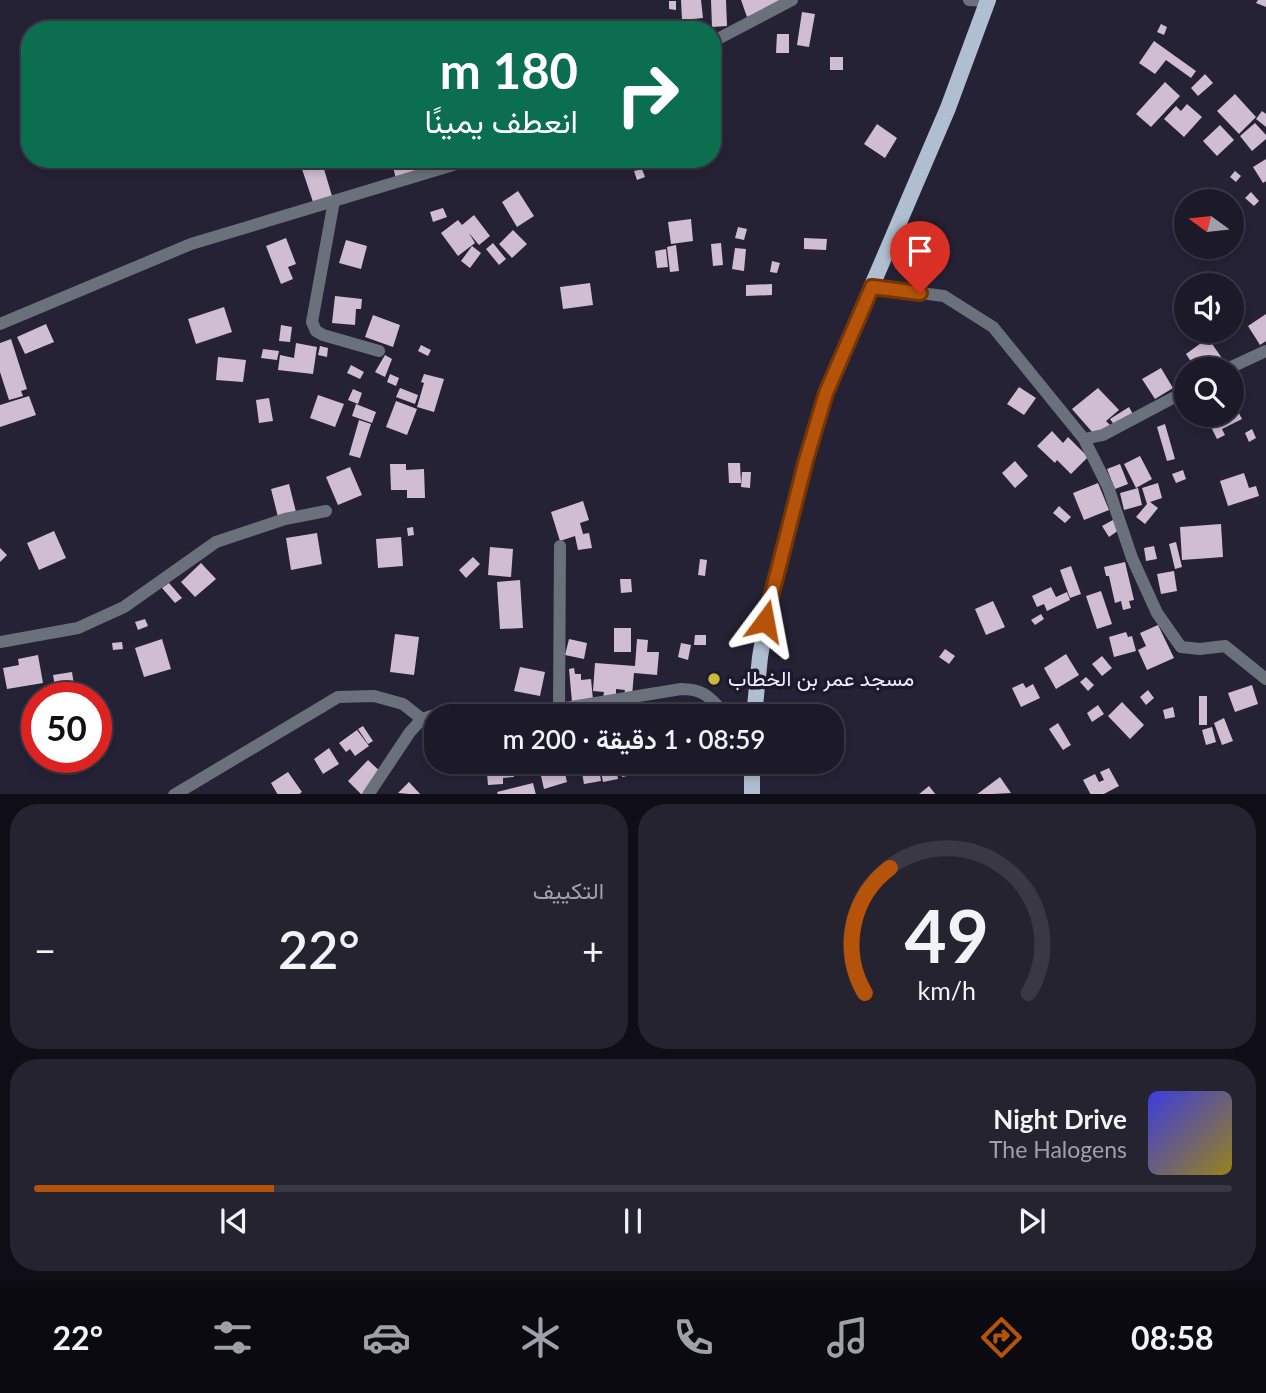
<!DOCTYPE html>
<html lang="ar">
<meta charset="utf-8">
<style>
:root{--surface:#1c1a28;--page:#252330;--text:#f1f3f6;--muted:#a0a1a8;--line:#3a3845;--accent:#b45309}
body{margin:0;font-family:Lato,Vazirmatn,sans-serif;background:var(--page);color:var(--text);direction:rtl;height:100vh;display:flex;flex-direction:column;font-size:26px;white-space:nowrap}
*{box-sizing:border-box;margin:0}
p{font-size:23px;color:var(--muted)}
.icon{flex:none;width:38px;height:38px;fill:none;stroke:currentColor;stroke-width:2;stroke-linecap:round;stroke-linejoin:round}
.map{position:relative;height:794px;overflow:hidden;direction:ltr}
.sheet{display:flex;flex-direction:column;gap:10px;padding:10px;background:#0f0e16;flex:1}
.sheet>*{flex:none}
.hud{position:absolute;left:21px;top:21px;width:700px;height:147px;border-radius:28px;box-shadow:0 4px 10px #0003,0 0 0 2px var(--line);direction:rtl;background:#0b6e4f;color:#fff;overflow:hidden}
.needle{width:46px;rotate:285deg}
.buttons{position:absolute;left:1174px;top:189px;display:grid;gap:14px}
.buttons a{display:grid;place-items:center;width:70px;height:70px;border-radius:50%;background:var(--surface);box-shadow:0 4px 10px #0003,0 0 0 2px var(--line);font-size:35px}
.speed{position:absolute;left:21px;top:682px;display:flex;gap:14px;font-size:35px;font-weight:700;text-align:center}
.speed>*{display:grid;place-content:center;width:91px;height:91px;border-radius:50%;background:var(--surface);box-shadow:0 4px 10px #0003,0 0 0 2px var(--line);line-height:1}
.speed .limit{border:10px solid #d22;background:#fff;color:#111}
.pin{position:absolute;display:grid;place-items:center;width:60px;height:60px;color:#fff;margin:-72px -30px;border-radius:50% 50% 50% 0;rotate:-45deg;box-shadow:0 0 7px #0007}
.pin .icon{rotate:45deg}
.me{position:absolute;width:77px;margin:-38px;rotate:13deg;stroke-linejoin:round;filter:drop-shadow(0 0 5px #0008)}
.turn{display:flex;align-items:center;gap:24px;height:147px;padding:0 28px;font-size:32px}
.turn .icon{width:91px;height:91px;stroke-width:2.5}
.turn b{display:block;font-size:49px;line-height:60px}
.big{font-size:52px;font-weight:600;line-height:1.1}
.sheet .card{flex:1;display:flex;flex-direction:column;justify-content:center;gap:10px;min-width:0;padding:0 24px;border-radius:28px;background:var(--page)}
.sheet .dial{align-items:center;gap:0}
.dial svg{height:182px;overflow:visible;fill:none;stroke:var(--line);stroke-width:7;stroke-linecap:round;text-anchor:middle}
.dial text{fill:var(--text);stroke:none}
.song{display:flex;align-items:center;gap:21px}
.cover{width:84px;height:84px;border-radius:10px;background:linear-gradient(135deg,hsl(240 70% 55%),hsl(50 70% 35%))}
.played{height:7px;border-radius:4px;background:linear-gradient(90deg,var(--accent) 20%,var(--line) 20%)}
.keys{display:flex;justify-content:space-around;direction:ltr}
.heat{display:flex;justify-content:space-between;align-items:center;font-size:38px;direction:ltr}
.sheet .tiles{flex:1;display:grid;gap:10px;grid-template-columns:1fr 1fr}
.card:last-child{grid-column:span 2}
.trip{position:absolute;left:424px;top:704px;width:420px;height:70px;border-radius:28px;background:var(--surface);box-shadow:0 4px 10px #0003,0 0 0 2px var(--line);font-weight:600;line-height:70px;text-align:center;direction:rtl}
.tab-bar{display:flex;height:112px;justify-content:space-around;align-items:center;background:#0b0a10;color:var(--muted)}
.tab-bar .icon{width:49px;height:49px}
.tab-bar .current{color:var(--accent)}
.tab-bar b{font-size:32px;color:var(--text)}
.map>svg:first-child{display:block}
</style>
<div class="map">
<svg width="1266" height="795" viewBox="0 0 1266 795">
<rect width="100%" height="100%" fill="#252236"/>
<path fill="#d1bdd2" d="M681 0H701L703 18 682 20Z
M711 0H726L727 26 712 27Z
M741 0H781L782 4 747 17Z
M1258 0H1266V7L1256 3Z
M669 1H676V10L669 9Z
M802 12 815 14 809 47 797 45Z
M1161 24 1167 27 1164 35 1157 32Z
M777 34H789V53H776Z
M1154 41 1196 71 1191 78 1166 60 1155 74 1139 63Z
M830 57H843V70H830Z
M1205 74 1213 83 1198 96 1191 88Z
M1165 82 1180 96 1151 127 1136 114Z
M1235 94 1256 117 1239 134 1217 111Z
M1187 104 1202 117 1184 137 1164 119 1176 106 1181 111Z
M1262 111 1266 114V127L1256 119Z
M1255 123 1266 135V139L1252 151 1240 136Z
M877 124 897 138 885 158 864 144Z
M1220 125 1234 140 1217 156 1203 141Z
M321 159 332 196 313 202 301 166Z
M391 159H430L433 171 396 179Z
M1266 159V181L1263 183 1253 167Z
M642 169 645 177 637 180 634 171Z
M1235 171 1241 176 1236 182 1230 177Z
M518 191 534 216 517 227 502 202Z
M1251 192 1259 201 1254 206 1245 198Z
M443 208 447 217 433 222 430 212Z
M474 215 490 236 479 245 469 233 475 243 458 256 441 233 458 220 462 225Z
M691 219 693 241 671 244 668 222Z
M738 227 747 229 744 240 735 238Z
M513 230 527 244 512 258 499 244Z
M286 238 296 264 288 267 293 279 281 284 266 246Z
M804 238 827 239 826 250 804 249Z
M346 240 367 246 361 269 339 263Z
M493 243 506 259 499 265 486 249Z
M721 243 723 265 713 266 711 244Z
M676 245 679 271 670 272 667 247Z
M472 246 481 253 470 268 461 261Z
M735 248 746 249 744 271 732 269Z
M666 249 668 267 657 268 655 251Z
M772 261 780 263 777 273 770 272Z
M590 283 593 305 563 309 560 287Z
M772 284V295L746 296V285Z
M335 296 362 299 361 309H356L355 325 332 323Z
M224 307 232 332 196 344 188 319Z
M1266 314V341L1260 345 1248 326Z
M373 315 400 325 393 347 365 337Z
M46 324 54 342 25 354 17 337Z
M281 325 292 327 290 342 279 341Z
M1208 338 1224 361 1212 369H1196L1186 354Z
M11 339 27 389 21 391 23 396 9 400 0 372V343Z
M296 343 317 347 313 374 278 370 280 355 294 358Z
M421 345 431 350 428 356 418 351Z
M320 346 328 348 327 357 318 355Z
M263 349 279 351 277 360 261 358Z
M385 355 392 359 385 377 375 372Z
M218 357 246 360 243 382 216 380Z
M351 365 364 372 360 379 347 373Z
M1161 368 1173 388 1155 399 1142 379Z
M390 374 399 378 396 386 387 382Z
M424 374 444 379 434 412 417 407 424 383 421 382Z
M1019 387 1036 398 1024 415 1007 404Z
M400 388 418 395 415 404 396 397Z
M1098 388 1119 410 1106 421 1114 429 1100 441 1072 409Z
M353 389 362 393 358 404 348 400Z
M318 395 344 404 335 427 310 418Z
M29 396 36 415 0 427V405Z
M269 398 273 421 259 423 256 400Z
M1232 400 1242 419 1222 429 1225 435 1217 439 1205 415H1232Z
M396 401 417 409 407 435 386 427Z
M356 404 376 412 372 423 352 416Z
M1129 407 1135 418 1117 429 1110 419Z
M359 420 371 424 360 458 349 455Z
M1165 424 1175 459 1167 461 1157 427Z
M1252 429 1256 438 1249 442 1245 433Z
M1052 431 1063 443 1068 437 1088 457 1071 474 1057 460 1055 463 1037 446Z
M1140 456 1152 479 1136 488 1124 464Z
M1015 461 1028 476 1015 488 1002 473Z
M728 463H740L741 483H729Z
M390 464H406V470L424 469 425 498H407V490H391Z
M1120 464 1128 484 1115 489 1107 469Z
M350 467 362 495 338 505 326 477Z
M1183 470 1186 479 1176 483 1172 474Z
M742 472H751L750 488 741 487Z
M1244 473 1249 488 1256 486 1259 496 1228 506 1220 481Z
M1098 483 1109 510 1084 520 1073 493Z
M1158 483 1162 498 1150 502 1158 508 1145 524 1136 517 1147 504 1142 488Z
M289 484 296 512 278 517 271 489Z
M1138 488 1142 505 1124 510 1120 493Z
M583 501 589 520 580 523 583 534 589 533 592 548 578 550 575 536 560 541 551 512Z
M1059 506 1071 517 1065 523 1053 513Z
M1113 520 1119 530 1109 537 1102 526Z
M1221 524 1223 557 1182 560 1180 527Z
M413 527 414 535 408 536 407 528Z
M54 531 66 558 39 570 27 543Z
M317 533 322 564 291 570 286 538Z
M401 537 403 566 378 568 376 539Z
M1176 542 1182 567 1175 569 1169 544Z
M1154 546 1157 559 1146 561 1144 548Z
M490 547 513 549 511 577 488 575Z
M0 548 7 555 0 562Z
M473 557 480 564 466 578 459 570Z
M700 559 707 560 705 576 698 575Z
M1125 562 1134 600 1129 601 1131 608 1123 610 1121 601 1115 603 1109 576H1106L1104 567Z
M201 563 216 579 195 597 181 582Z
M1071 566 1081 594 1070 598 1060 570Z
M1174 571 1177 591 1161 594 1157 574Z
M620 579H631L632 592 621 593Z
M520 580 523 628 500 629 497 582Z
M169 583 182 598 175 603 162 588Z
M1051 587 1056 597 1067 592 1070 600 1047 611 1044 604 1037 607 1032 596Z
M1101 591 1112 624 1097 629 1086 596Z
M993 601 1005 627 986 635 975 609Z
M1041 614 1044 619 1035 625 1031 620Z
M145 619 148 626 138 630 135 622Z
M1158 625 1174 658 1147 670 1138 650 1146 646 1140 633Z
M614 628H631V652H614Z
M1126 632 1128 637 1132 636 1136 651 1114 657 1109 637Z
M395 634 419 637 414 675 390 672Z
M695 635H706V645H694Z
M162 639 171 669 144 677 135 648Z
M569 639 587 643 584 659 565 655Z
M637 639 648 640 647 652H659L657 675 634 673 632 696 624 695 625 690 616 689V698H603L604 692 593 691 595 663 635 666Z
M122 642 123 649 113 650 112 643Z
M681 643 691 645 688 660 678 657Z
M945 649 955 656 949 664 939 657Z
M1066 654 1079 675 1056 689 1044 668Z
M38 655 43 683 7 689 3 668 19 665 18 659Z
M1102 656 1112 668 1102 676 1092 664Z
M520 667 545 672 540 696 514 691Z
M574 668 575 674H581V680L591 679 593 700 572 702 569 669Z
M72 672 76 698H57L53 675Z
M1086 677 1094 685 1088 691 1080 682Z
M1023 683 1026 688 1033 684 1040 698 1021 707 1012 688Z
M1252 685 1258 704 1235 712 1228 693Z
M1148 690 1154 698 1146 705 1140 697Z
M1199 696H1207V725H1199Z
M1122 702 1144 725 1130 739 1108 716Z
M1098 705 1104 714 1092 722 1087 713Z
M1173 707 1175 717 1165 719 1163 710Z
M1224 718 1233 741 1222 745 1214 723Z
M1058 723 1071 745 1063 750 1049 729Z
M363 726 373 741 368 744 358 729Z
M1212 727 1216 742 1206 745 1202 730Z
M357 730 369 746 355 756 350 749 346 752 339 743Z
M329 748 339 764 323 774 314 759Z
M368 760 384 775 362 795 348 781Z
M486 761H513L514 777 503 778V784L488 785Z
M580 761H598L601 781 584 784Z
M599 761H615L618 779 603 782Z
M630 761 632 775 622 777 619 762Z
M1109 768 1119 786 1102 795H1091L1083 780 1095 774 1099 782 1104 780 1100 772Z
M564 769 567 782 544 789 541 776Z
M288 772 302 792 298 795H278L271 783Z
M1000 777 1011 793 976 795Z
M409 782 421 795 398 793Z
M533 783 536 795H498L497 792Z
M929 786 936 795H918Z"/>
<g fill="none" stroke-linecap="round" stroke-linejoin="round">
<path stroke="#6a717a" stroke-width="12" d="M969 0 987 1
M712 42 792 0
M334 201 312 322 316 331 323 335 379 351
M872 287 944 296 993 327 1084 439 1103 435 1186 391
M0 324 191 244 473 159
M1227 369 1266 351
M1084 439 1108 487 1132 558 1157 613 1181 647 1200 649 1225 646 1266 679
M0 642 78 628 124 607 216 542 285 519 326 511
M559 709 560 546
M174 795 338 697 374 696 403 704 422 719
M368 795 410 732 422 719 438 714 559 709 681 689C706 689 711 699 727 716"/>
<path stroke="#b0bed1" stroke-width="16" d="M754 716 760 657 769 604 806 460 826 393 948 108 988 0
M752 795V761"/>
</g>
<g fill="none" stroke-linecap="round" stroke-linejoin="round">
<defs>
<path id="route" d="M765 621 806 460 826 393 872 287 920 293"/>
</defs>
<use href="#route" stroke="#753606" stroke-width="18"/>
<use href="#route" stroke="#b45309" stroke-width="12"/>
</g>
<circle fill="#cbba39" stroke="#1c192c" stroke-width="2.5" cx="714" cy="679" r="7"/>
<g text-anchor="middle" stroke-width="7" stroke-linejoin="round" paint-order="stroke">
<g font-size="21" fill="#efedfb" stroke="#1c192c" text-anchor="start">
<text x="728" y="686">مسجد عمر بن الخطاب</text>
</g>
</g>
</svg>
<div class="buttons">
<a><svg class="needle" viewBox="-14 -14 28 28"><path d="M0-13l5 13h-10z" fill="#e53935"/><path d="M0 13l5-13h-10z" fill="#a0a1a8"/></svg></a>
<a><svg class="icon" aria-label="sound" viewBox="0 0 24 24"><path d="M4 9h4l5-4v14l-5-4H4zM17 9q2 3 0 6"/></svg></a>
<a><svg class="icon" aria-label="search" viewBox="0 0 24 24"><circle cx="10" cy="10" r="6"/><path d="M15 15l6 6"/></svg></a>
</div>
<div class="speed"><div class="limit">50</div></div>
<div class="pin" style="left:920px;top:293px;background:#d93025"><svg class="icon" aria-label="arrive" viewBox="0 0 24 24"><path d="M6 21V4h12l-3 4 3 4H6"/></svg></div>
<svg class="me" style="left:765px;top:621px" viewBox="-20 -20 40 40"><path d="M0-17L14 15 0 8-14 15z" fill="#b45309" stroke="#fff" stroke-width="4"/></svg>
<div class="trip">08:59 · 1 دقيقة · 200 m</div>
<div class="hud">
<div class="turn"><svg class="icon" aria-label="right" viewBox="0 0 24 24"><path d="M7 20v-9h11M14 6l5 5-5 5"/></svg><div><b>180 m</b>انعطف يمينًا</div></div>
</div>
</div>
<section class="sheet">
<div class="tiles">
<div class="card dial"><svg viewBox="0 0 100 80">
<path d="M14 69A42 42 0 1 1 86 69"/>
<path d="M14 69A42 42 0 0 1 25 14" stroke="#b45309"/>
<text x="50" y="56" font-size="32" font-weight="700">49</text>
<text x="50" y="72" font-size="11">km/h</text>
</svg></div>
<div class="card"><p>التكييف</p>
<div class="heat"><a>−</a><b class="big">22°</b><a>+</a></div>
</div>
<div class="card">
<div class="song"><i class="cover"></i><div><b>Night Drive</b><p>The Halogens</p></div></div>
<div class="played"></div>
<div class="keys"><svg class="icon" aria-label="previous" viewBox="0 0 24 24"><path d="M18 5L8 12l10 7zM5 5v14"/></svg><svg class="icon" aria-label="pause" viewBox="0 0 24 24"><path d="M8 5v14M16 5v14"/></svg><svg class="icon" aria-label="next" viewBox="0 0 24 24"><path d="M6 5l10 7-10 7zM19 5v14"/></svg></div>
</div>
</div>
</section>
<nav class="tab-bar">
<b>08:58</b>
<svg class="icon current" aria-label="directions" viewBox="0 0 24 24"><path d="M12 3l9 9-9 9-9-9zM9 14v-3h6M13 9l2 2-2 2"/></svg>
<svg class="icon" aria-label="music" viewBox="0 0 24 24"><path d="M9 18V5l10-2v13"/><circle cx="6" cy="18" r="3"/><circle cx="16" cy="16" r="3"/></svg>
<svg class="icon" aria-label="phone" viewBox="0 0 24 24"><path d="M5 4h4l2 5-3 2q2 4 5 5l2-3 5 2v4C11 20 4 13 5 4z"/></svg>
<svg class="icon" aria-label="climate" viewBox="0 0 24 24"><path d="M12 3v18M4 7l16 10M4 17L20 7"/></svg>
<svg class="icon" aria-label="car" viewBox="0 0 24 24"><path d="M5 17H2v-5l4-1 3-4h7l3 4 3 1v5h-3M9 17h6M6 11h13"/><circle cx="7" cy="17" r="2"/><circle cx="17" cy="17" r="2"/></svg>
<svg class="icon" aria-label="filters" viewBox="0 0 24 24"><path d="M4 7h16M4 17h16"/><circle cx="9" cy="7" r="2"/><circle cx="15" cy="17" r="2"/></svg>
<b>22°</b>
</nav>
